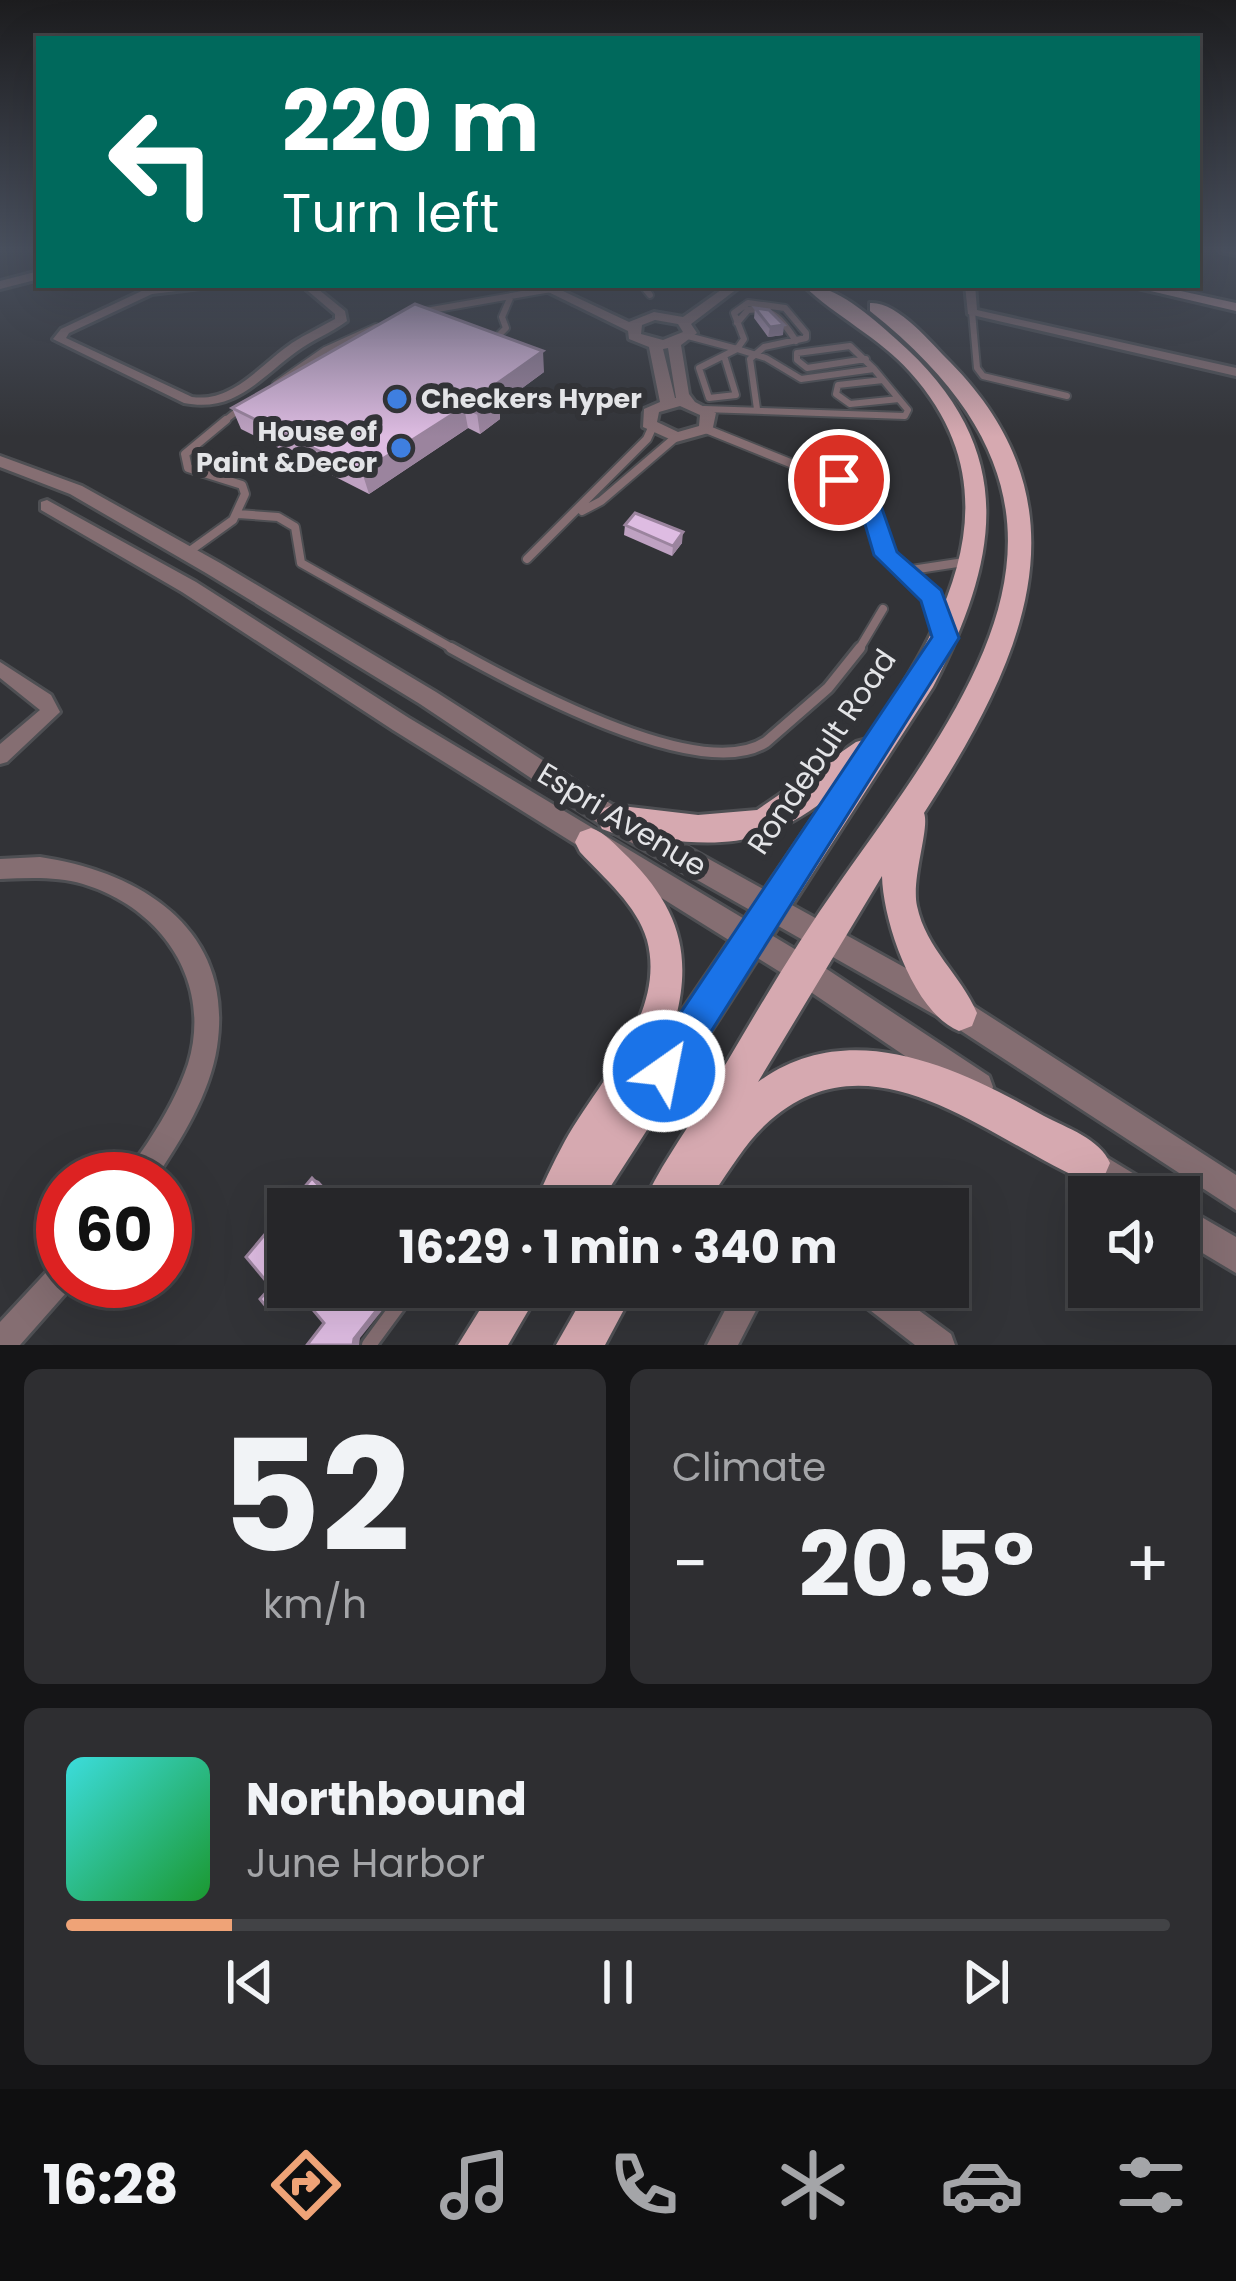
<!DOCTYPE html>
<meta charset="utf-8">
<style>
:root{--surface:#262629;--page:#2e2e31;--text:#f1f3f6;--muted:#a4a5a8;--line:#424346;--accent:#efa377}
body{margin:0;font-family:Poppins,sans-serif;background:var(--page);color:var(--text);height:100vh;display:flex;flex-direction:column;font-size:45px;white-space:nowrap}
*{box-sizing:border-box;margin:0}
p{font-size:39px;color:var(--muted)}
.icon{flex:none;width:66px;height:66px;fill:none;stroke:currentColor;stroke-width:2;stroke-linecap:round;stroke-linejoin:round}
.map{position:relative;height:1345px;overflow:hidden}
.details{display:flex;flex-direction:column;gap:24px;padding:24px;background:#151517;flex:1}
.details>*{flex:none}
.hud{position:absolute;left:36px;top:36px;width:1164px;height:252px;border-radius:0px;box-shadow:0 12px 48px #0002,0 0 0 3px var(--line);background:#00695c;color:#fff;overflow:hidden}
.controls{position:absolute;left:1068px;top:1176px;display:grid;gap:24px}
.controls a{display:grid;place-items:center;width:132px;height:132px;border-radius:0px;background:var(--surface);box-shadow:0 12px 48px #0002,0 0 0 3px var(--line);font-size:60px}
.speed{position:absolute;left:36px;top:1152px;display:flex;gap:24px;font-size:60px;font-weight:700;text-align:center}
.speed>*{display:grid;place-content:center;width:156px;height:156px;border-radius:50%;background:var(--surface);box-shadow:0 12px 48px #0002,0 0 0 3px var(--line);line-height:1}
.speed .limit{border:18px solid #d22;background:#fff;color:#111}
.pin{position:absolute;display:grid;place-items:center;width:102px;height:102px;color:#fff;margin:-51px;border:6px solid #fff;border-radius:50%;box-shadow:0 3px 12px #0007}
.me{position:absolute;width:132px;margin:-66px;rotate:33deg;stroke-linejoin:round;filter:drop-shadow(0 0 9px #0008)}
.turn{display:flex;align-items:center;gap:42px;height:252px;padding:0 48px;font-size:54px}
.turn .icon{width:156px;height:156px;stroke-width:2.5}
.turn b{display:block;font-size:84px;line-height:102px}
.big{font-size:90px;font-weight:700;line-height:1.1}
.details .widget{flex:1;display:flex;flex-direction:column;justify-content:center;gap:18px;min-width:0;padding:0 42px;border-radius:18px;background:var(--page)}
.details .dial{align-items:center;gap:0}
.dial b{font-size:156px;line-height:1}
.song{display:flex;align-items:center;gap:36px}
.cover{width:144px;height:144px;border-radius:18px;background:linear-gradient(135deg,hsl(180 70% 55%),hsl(130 70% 35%))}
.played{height:12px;border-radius:6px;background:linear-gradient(90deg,var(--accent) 15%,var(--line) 15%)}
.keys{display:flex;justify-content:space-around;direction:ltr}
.heat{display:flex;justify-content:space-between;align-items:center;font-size:66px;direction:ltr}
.details .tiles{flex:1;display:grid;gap:24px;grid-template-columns:1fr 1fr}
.widget:last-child{grid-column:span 2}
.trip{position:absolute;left:267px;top:1188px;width:702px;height:120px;border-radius:0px;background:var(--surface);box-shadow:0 12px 48px #0002,0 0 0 3px var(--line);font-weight:700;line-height:120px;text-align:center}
.menu{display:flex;height:192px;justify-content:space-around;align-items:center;background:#0f0f10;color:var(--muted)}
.menu .icon{width:84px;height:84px}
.menu .on{color:var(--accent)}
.menu b{font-size:54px;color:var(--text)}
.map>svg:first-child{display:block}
</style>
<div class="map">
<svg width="1236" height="1345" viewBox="0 0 1236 1345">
<rect width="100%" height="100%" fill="#323337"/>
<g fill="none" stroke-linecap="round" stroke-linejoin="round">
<defs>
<path id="service-far3" d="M642 285 650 295
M420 312 574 285
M972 312 977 368 983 376 1067 396
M737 323 748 310C774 307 783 321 796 341
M498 336 506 328 502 317 511 296
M688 336 737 349 699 368 709 398 736 395 725 359
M737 349 766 358 801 379 874 369 850 346 797 353V360L807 368 866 359
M737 349 744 339 734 313 748 303 785 308 806 333V338L764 347 750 359 757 409
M883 380 838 385 836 394 850 404 899 399
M276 384 325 350 376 327
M704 409 905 416 908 410 874 369
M222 423 242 407"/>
<path id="service-far2" d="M706 429 857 490 877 519 886 555 932 596 942 620
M582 511 601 501 676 437
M238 514 278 517 295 527 301 563 457 651
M187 553 233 520 245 494 242 485 188 468 185 454 226 420
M527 559 647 439 652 428
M905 571 964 562
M858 651 883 609"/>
<path id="service-far1" d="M451 648C514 683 700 785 766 742L828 688 860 648"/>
<path id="service" d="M369 1345 405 1296 501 1295"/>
<path id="minor" d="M173 285H206L201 288 152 294 69 333 66 338 192 397C233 403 261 364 292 343 306 334 321 327 335 319V314L301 285H313L345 311 347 321C331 333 312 340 296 352 259 379 235 413 184 403L53 339 61 329 146 289Z
M965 285H975L977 310 1236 368V376L968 314Z
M0 662 51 695 60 712 7 762 0 764V744L40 710 0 678Z
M40 857C141 872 235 929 217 1047 210 1094 181 1140 155 1179H125C131 1165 141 1153 150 1139 165 1116 179 1091 188 1064 213 982 162 908 83 884 56 876 28 878 0 879V859Z
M63 1260V1281H75L73 1285 20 1345H0V1322L53 1265Z
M737 1287H768L738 1345H707Z
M848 1287H887L951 1334 955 1345H915L853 1297Z"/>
<path id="tertiary" d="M1219 249H1236V255L1221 252Z
M39 271V279L0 289V281Z
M534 285H550L629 322 654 312 683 317 728 285H742L691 324 697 333 681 345 689 394 695 402 716 413 712 432 676 442 643 427 644 409 660 402 649 347 629 339 628 331ZM655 320 678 324 683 332 663 340 641 334 642 325ZM668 348 676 398H675L663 349ZM680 406 700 415 699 426 678 432 657 422 659 412Z
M0 456 82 486 220 563 436 692 622 811 969 1003 1236 1175V1210L949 1023 604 827 420 704 206 573 70 494 0 467Z
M47 500 196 582 409 718 813 960 989 1076 993 1087 989 1098 978 1102 967 1098 793 980 393 730 182 592 41 510V502Z
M1083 1143 1154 1186 1159 1197H1114L1072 1170 1067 1159 1072 1148Z
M1179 1204 1236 1237V1273L1179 1239Z"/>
<path id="secondary" d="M1125 285H1153L1236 303V311Z"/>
<path id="primary" d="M803 285C837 285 871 317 896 339 1018 446 1002 554 933 687L596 1209H533C542 1186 553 1163 565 1141 597 1083 667 1014 647 940 637 905 604 878 580 852L575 842 580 832 591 828C606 833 616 846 628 857 678 907 693 953 675 1021L826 799C752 857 700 844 613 833L602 829 597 819 602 809 613 805 698 815 757 810 856 742 867 739C945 625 1020 494 910 372 879 337 836 317 803 285Z
M870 303C897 301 931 343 950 362 1096 510 1019 666 924 813 930 828 911 878 917 906 926 949 961 975 977 1013L972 1026 959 1031C914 1013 883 922 882 876L758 1082C849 1015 957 1067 1044 1116 1067 1128 1100 1139 1110 1163L1104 1177 1090 1183C989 1141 870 1025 764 1126 744 1145 730 1170 714 1192L694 1195 686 1209H641C657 1170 684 1135 705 1099 749 1025 791 951 840 882 985 678 1117 507 870 311Z
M494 1287H542L508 1345H458Z
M589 1287H636L605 1345H556Z"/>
</defs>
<use href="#service-far3" stroke="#4e4f53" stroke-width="10"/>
<use href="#service-far2" stroke="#4e4f53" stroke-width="12"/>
<use href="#service-far1" stroke="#4e4f53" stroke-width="16"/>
<use href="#service" stroke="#4e4f53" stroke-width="20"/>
<use href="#minor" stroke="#4e4f53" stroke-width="6"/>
<use href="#tertiary" stroke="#4e4f53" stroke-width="6"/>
<use href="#secondary" stroke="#4e4f53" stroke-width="6"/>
<use href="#primary" stroke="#4e4f53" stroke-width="6"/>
<use href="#service-far3" stroke="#856e72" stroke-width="6"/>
<use href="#service-far2" stroke="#856e72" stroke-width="8"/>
<use href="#service-far1" stroke="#856e72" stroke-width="10"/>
<use href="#service" stroke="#856e72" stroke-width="14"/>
<use href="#minor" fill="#856e72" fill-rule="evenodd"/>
<use href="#tertiary" fill="#856e72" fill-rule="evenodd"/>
<use href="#secondary" fill="#b38f95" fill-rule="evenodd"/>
<use href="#primary" fill="#d6a9b0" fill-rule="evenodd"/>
</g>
<path fill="#bfa2c2" d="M755 308 783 335 768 337 754 318Z
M544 372 499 405 500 419 480 434 468 428 369 494 241 429 232 408Z
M625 525 682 543 672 556 624 535Z"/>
<path fill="#9b849e" d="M784 325 783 335 768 337 770 327Z
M543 351 544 372 499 405 500 419 480 434 477 413 486 393 495 385Z
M464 407 468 428 369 494 362 472Z
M683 532 682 543 672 556 673 546Z
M312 1178 319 1181 344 1209H340Z
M288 1285V1287H294L276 1309H268Z
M395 1287H401L360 1338 359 1345H353L354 1339Z"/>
<path fill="#debce2" stroke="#9b849e" stroke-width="3" d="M415 304 543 351 495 385 486 393 498 398 477 413 464 407 362 472 232 408Z
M755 308 769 310 784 325 770 327Z
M635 513 683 532 673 546 625 525Z
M312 1178 340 1209H288V1285L268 1309 260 1299 271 1287 246 1257Z
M294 1287H395L354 1339 353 1345H307L324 1323Z"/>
<linearGradient id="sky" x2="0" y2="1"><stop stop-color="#1c1c1e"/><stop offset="0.57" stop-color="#49505e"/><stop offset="1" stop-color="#49505e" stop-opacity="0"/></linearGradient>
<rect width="1236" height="437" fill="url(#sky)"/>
<path fill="#1a73e8" stroke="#114b97" stroke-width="3" d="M839 473 865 485 879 500 897 552 941 590 959 638 678 1084 664 1090 651 1084 645 1071 651 1057 932 637 921 601 874 555 860 507 828 480Z"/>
<g fill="#3f7fe0" stroke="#323337" stroke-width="4.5">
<circle cx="397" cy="399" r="12"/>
<circle cx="401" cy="448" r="12"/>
</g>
<g text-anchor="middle" stroke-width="12" stroke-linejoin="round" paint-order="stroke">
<g font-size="27" font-weight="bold" fill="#e3e4e7" stroke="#323337" text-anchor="start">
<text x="421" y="408">Checkers Hyper</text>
<text x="377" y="441" text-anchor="end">House of<tspan x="377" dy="31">Paint &amp;Decor</tspan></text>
</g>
<g font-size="30" fill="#e3e4e7" stroke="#323337">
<text transform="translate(822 752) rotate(-56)" y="10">Rondebult Road</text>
<text transform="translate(622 820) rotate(31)" y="10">Espri Avenue</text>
</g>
</g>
</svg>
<div class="controls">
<a><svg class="icon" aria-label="sound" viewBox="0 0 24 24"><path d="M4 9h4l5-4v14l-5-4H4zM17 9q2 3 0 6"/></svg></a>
</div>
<div class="speed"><div class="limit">60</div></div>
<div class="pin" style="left:839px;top:480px;background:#d93025"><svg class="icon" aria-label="arrive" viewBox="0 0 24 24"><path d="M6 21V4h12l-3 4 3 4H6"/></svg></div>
<svg class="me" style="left:664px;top:1071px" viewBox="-20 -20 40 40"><circle r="17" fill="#1a73e8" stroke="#fff" stroke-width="3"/><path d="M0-11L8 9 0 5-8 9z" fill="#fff"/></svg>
<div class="trip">16:29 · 1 min · 340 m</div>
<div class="hud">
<div class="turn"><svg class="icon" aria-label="left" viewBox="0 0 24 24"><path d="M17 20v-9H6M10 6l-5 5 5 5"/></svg><div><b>220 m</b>Turn left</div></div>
</div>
</div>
<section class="details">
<div class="tiles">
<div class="widget dial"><b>52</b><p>km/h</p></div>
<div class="widget"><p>Climate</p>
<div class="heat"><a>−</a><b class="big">20.5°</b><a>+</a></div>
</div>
<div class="widget">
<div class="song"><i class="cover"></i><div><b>Northbound</b><p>June Harbor</p></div></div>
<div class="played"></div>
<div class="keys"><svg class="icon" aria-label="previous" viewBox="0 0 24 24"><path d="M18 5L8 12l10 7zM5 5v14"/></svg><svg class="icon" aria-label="pause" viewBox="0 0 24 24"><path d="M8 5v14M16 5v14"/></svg><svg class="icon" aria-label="next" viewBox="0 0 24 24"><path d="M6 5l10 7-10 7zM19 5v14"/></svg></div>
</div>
</div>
</section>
<nav class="menu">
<b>16:28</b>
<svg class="icon on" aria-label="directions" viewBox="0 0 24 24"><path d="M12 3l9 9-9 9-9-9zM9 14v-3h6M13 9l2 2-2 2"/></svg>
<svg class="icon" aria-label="music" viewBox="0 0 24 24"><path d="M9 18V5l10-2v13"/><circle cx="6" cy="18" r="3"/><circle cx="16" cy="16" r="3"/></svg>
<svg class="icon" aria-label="phone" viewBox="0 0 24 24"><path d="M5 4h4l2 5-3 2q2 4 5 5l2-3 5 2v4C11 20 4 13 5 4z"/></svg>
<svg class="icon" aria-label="climate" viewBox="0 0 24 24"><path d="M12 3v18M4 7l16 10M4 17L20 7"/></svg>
<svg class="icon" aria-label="car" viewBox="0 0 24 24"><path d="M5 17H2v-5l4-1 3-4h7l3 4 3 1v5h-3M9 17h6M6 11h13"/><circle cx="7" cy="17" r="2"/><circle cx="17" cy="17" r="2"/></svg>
<svg class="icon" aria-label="filters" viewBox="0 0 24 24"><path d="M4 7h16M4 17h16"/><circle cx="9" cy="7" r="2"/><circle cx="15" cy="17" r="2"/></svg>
</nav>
